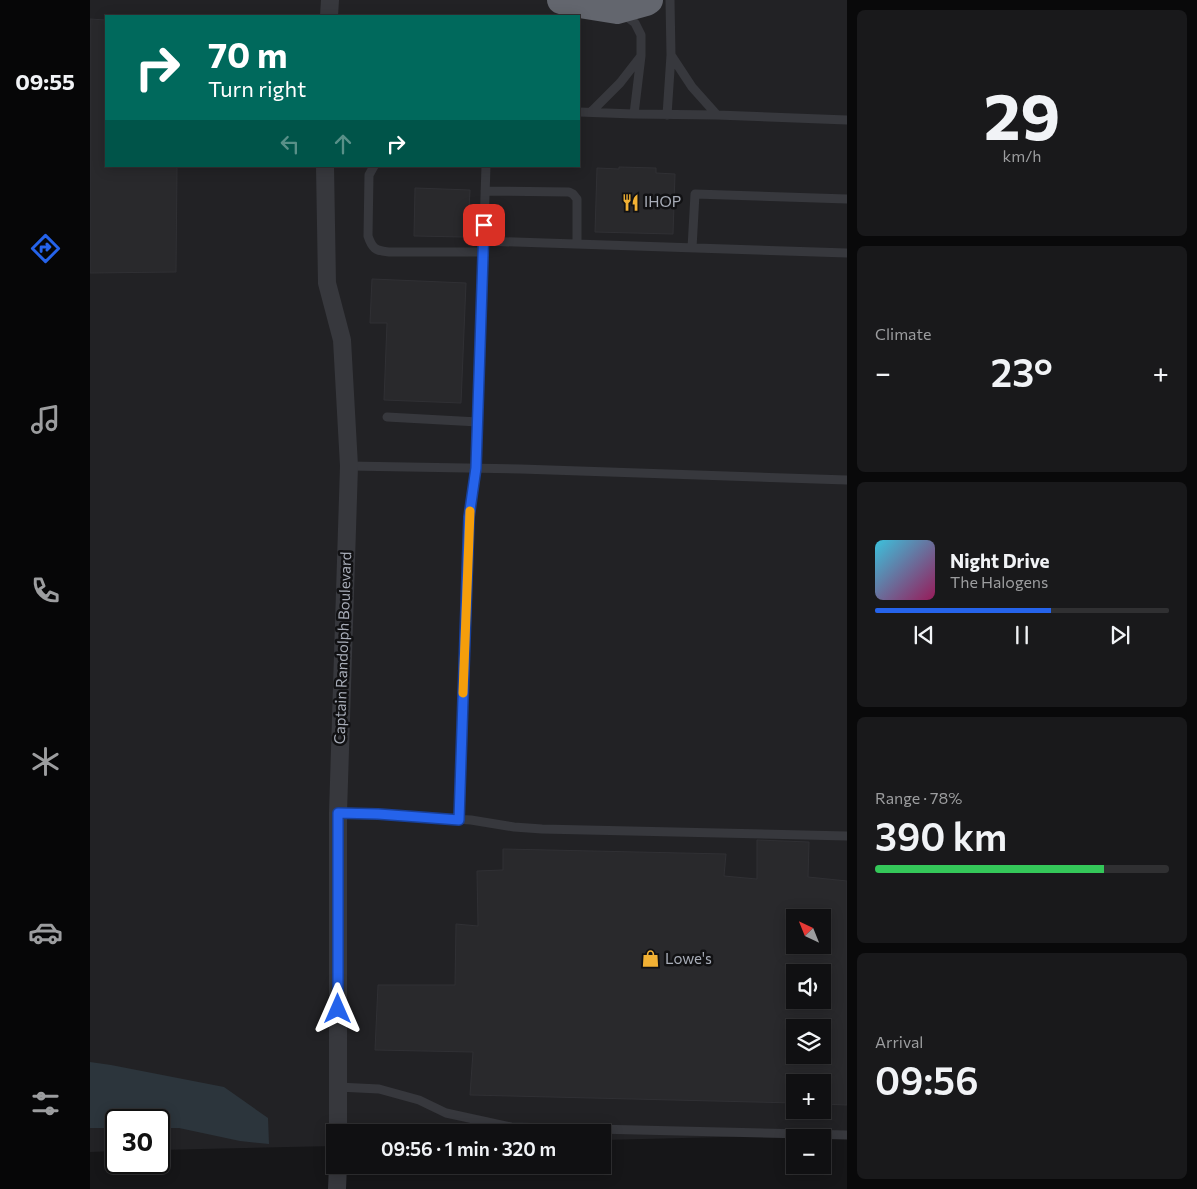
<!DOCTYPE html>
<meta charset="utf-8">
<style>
:root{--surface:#101012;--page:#19191b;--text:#f1f3f6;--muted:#9c9d9f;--line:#303032;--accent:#2563eb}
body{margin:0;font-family:Commissioner,sans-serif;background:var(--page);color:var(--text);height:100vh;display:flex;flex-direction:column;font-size:19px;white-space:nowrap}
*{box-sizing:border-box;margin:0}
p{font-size:16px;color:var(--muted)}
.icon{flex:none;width:28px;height:28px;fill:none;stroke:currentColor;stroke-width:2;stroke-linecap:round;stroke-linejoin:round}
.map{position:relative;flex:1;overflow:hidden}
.side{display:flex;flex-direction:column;gap:10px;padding:10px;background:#09090a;width:350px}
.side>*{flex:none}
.top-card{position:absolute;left:15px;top:15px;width:475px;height:152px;border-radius:0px;box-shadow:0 2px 12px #0003,0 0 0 1px var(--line);background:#00695c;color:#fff;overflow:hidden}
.needle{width:32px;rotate:317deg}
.buttons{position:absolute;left:696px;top:909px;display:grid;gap:10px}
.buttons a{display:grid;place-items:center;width:45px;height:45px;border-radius:0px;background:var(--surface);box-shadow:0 2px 12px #0003,0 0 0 1px var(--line);font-size:25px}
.speed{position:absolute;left:15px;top:1109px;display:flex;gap:10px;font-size:25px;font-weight:700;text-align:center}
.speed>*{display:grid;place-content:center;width:65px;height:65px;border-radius:50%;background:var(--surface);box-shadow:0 2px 12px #0003,0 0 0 1px var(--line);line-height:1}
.speed .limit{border:2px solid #111;border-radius:8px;background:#fff;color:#111}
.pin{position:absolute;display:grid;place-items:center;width:42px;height:42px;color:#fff;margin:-21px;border-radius:10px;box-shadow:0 2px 8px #0006}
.me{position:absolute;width:55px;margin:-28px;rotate:0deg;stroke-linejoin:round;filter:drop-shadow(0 0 4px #0008)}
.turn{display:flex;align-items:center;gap:18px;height:105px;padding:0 20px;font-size:22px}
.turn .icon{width:65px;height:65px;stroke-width:2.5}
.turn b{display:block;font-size:35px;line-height:42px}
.lanes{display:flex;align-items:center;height:48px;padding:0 20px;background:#0003;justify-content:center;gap:25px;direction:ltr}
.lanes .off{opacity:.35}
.big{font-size:38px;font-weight:600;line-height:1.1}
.side .card{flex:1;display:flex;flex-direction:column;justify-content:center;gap:8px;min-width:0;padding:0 18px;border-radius:8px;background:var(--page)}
.side .dial{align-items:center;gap:0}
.dial b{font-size:65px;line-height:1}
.song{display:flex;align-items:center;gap:15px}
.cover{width:60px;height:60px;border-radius:8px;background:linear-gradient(135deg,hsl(190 70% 55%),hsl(330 70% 35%))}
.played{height:5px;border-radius:2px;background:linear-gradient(90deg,var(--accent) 60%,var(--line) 60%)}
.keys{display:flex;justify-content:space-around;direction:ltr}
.heat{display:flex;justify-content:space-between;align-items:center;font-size:28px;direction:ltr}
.charge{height:8px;border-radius:4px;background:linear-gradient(90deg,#34c759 78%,var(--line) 0)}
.trip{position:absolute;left:236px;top:1124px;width:285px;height:50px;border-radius:0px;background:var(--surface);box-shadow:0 2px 12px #0003,0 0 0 1px var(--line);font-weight:600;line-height:50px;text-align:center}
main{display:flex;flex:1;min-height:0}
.tab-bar{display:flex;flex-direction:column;width:90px;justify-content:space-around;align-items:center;background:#060607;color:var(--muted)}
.tab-bar .icon{width:35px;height:35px}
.tab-bar .selected{color:var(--accent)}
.tab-bar b{font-size:22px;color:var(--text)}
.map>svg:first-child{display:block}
</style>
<main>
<nav class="tab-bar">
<b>09:55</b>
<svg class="icon selected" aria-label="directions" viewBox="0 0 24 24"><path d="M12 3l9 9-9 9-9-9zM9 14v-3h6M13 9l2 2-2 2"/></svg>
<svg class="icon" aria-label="music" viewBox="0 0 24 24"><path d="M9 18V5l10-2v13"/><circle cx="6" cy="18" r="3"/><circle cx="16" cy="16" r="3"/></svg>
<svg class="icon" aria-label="phone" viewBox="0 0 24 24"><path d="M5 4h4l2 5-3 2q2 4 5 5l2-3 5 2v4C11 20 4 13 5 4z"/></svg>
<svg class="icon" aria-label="climate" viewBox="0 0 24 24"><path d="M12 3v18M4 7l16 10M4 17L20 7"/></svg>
<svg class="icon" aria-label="car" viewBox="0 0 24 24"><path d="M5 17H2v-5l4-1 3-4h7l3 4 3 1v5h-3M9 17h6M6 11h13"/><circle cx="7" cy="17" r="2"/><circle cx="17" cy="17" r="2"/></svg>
<svg class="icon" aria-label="filters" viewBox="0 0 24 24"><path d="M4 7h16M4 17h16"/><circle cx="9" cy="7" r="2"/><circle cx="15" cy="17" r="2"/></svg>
</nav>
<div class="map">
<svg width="757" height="1189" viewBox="0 0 757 1189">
<rect width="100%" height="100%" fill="#161618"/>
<path fill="#222225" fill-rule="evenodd" d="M0 0H757V1134L513 1140 512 1132H245V1146L69 1150V1120H26V1151L0 1152ZM16 16H489V166H16ZM705 918H732V945H705ZM705 972H732V1000H705ZM705 1028H732V1055H705ZM705 1082H732V1110H705Z"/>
<path fill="#2c353c" d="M0 1062 21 1065 134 1087 178 1118 179 1144 150 1141 89 1128H69V1120H26V1128H0Z"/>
<path fill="#29292c" stroke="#303034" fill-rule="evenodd" d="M0 19 16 20V166H87L86 272 0 273Z
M529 167 566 168V173L585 174 583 234 505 232 507 168 529 169Z
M325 188 380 190 378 229H374V237L324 236Z
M282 279 376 283 371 403 294 400 297 323H280Z
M667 840 719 842 718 877 757 881V1105L732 1104V1082H705V1103L380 1095 383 1052 285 1050 288 985H365L366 924 388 926 387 871 413 870V849L636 854 634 876 667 879ZM705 918H732V945H705ZM705 972H732V1000H705ZM705 1028H732V1055H705Z"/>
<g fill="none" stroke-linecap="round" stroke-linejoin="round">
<path stroke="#37383d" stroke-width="9" d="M581 55 602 87 627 115
M489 112 544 114 627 115 757 120
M501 112 530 83 551 56V35L545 23 533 14
M544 114 551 56
M577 115 581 55 580 0
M284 166 279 175 278 236C282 248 285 251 299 252H394
M395 191 479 192 483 194 487 199V244
M393 241 757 253
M602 248 605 194 757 199
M297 417 388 422
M259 466 431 469 757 480
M248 813 288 814 381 820 424 827 452 829 757 836
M369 820 379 517 386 468 396 166
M248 1087 289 1089 329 1100 356 1113 421 1127 757 1135"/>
<path stroke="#37383d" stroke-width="18" d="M239 16 240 0
M235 166 237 283 252 340 259 466 248 813V1132
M247 1189 248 1165"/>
<path stroke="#63666e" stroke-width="28" d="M471 0 477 2 527 10 556 2 559 0"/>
</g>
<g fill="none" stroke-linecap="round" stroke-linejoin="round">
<defs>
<path id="route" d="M248 1009V813L288 814 369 820 379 517 386 468 394 225"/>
</defs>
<use href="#route" stroke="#184099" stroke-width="12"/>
<use href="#route" stroke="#2563eb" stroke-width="9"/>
<path stroke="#f59e0b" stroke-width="9" d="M373 693 380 511"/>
</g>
<defs>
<symbol id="restaurant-bare" viewBox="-9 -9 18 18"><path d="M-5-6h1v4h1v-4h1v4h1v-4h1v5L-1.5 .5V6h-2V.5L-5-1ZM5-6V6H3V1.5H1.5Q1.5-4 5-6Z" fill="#f2b134" stroke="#111113" stroke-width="2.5" paint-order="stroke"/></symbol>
<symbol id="shop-bare" viewBox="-9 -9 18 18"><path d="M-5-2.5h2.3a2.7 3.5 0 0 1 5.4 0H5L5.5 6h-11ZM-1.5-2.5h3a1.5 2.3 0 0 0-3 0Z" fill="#f2b134" stroke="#111113" stroke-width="2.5" paint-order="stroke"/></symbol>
</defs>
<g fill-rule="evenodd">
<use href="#restaurant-bare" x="528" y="190" width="25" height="25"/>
<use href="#shop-bare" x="548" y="946" width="25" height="25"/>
</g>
<g text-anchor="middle" stroke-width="5" stroke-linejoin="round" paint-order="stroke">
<g font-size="15" fill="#a8adb8" stroke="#111113" text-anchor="start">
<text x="554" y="207">IHOP</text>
<text x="575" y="964">Lowe's</text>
</g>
<g font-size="15" fill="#a8adb8" stroke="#111113">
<text transform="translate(253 648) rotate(-88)" y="5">Captain Randolph Boulevard</text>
</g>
</g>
</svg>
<div class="buttons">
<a><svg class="needle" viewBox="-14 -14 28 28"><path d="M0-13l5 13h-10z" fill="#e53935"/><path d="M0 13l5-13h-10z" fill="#9c9d9f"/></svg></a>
<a><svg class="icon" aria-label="sound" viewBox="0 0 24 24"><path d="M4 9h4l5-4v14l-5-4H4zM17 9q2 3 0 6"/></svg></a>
<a><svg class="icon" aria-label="layers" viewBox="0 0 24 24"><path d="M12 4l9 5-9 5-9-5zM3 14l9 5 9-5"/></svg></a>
<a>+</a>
<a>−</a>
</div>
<div class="speed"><div class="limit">30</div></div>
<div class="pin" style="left:394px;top:225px;background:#d93025"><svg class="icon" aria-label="arrive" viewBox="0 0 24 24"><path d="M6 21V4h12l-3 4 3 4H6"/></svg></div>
<svg class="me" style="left:248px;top:1009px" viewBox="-20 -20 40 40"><path d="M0-17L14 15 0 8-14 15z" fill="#2563eb" stroke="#fff" stroke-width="4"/></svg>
<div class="trip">09:56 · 1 min · 320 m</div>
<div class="top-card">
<div class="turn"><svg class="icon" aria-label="right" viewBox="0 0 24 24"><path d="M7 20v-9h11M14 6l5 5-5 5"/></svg><div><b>70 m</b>Turn right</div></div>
<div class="lanes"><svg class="icon off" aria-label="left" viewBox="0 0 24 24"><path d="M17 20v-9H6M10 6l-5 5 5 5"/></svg><svg class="icon off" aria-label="ahead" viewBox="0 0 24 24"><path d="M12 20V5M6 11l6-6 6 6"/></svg><svg class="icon" aria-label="right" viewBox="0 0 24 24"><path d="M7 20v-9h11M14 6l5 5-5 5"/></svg></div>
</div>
</div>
<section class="side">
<div class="card dial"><b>29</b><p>km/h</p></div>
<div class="card"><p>Climate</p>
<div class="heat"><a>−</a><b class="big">23°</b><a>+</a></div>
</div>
<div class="card">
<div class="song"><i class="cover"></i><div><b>Night Drive</b><p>The Halogens</p></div></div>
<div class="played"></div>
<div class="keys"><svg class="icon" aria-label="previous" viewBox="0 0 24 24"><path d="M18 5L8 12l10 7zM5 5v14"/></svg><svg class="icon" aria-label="pause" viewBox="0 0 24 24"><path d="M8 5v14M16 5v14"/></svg><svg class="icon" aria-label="next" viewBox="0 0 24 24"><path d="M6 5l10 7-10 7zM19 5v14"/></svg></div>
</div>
<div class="card"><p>Range · 78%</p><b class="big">390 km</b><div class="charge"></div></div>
<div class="card"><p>Arrival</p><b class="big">09:56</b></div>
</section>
</main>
